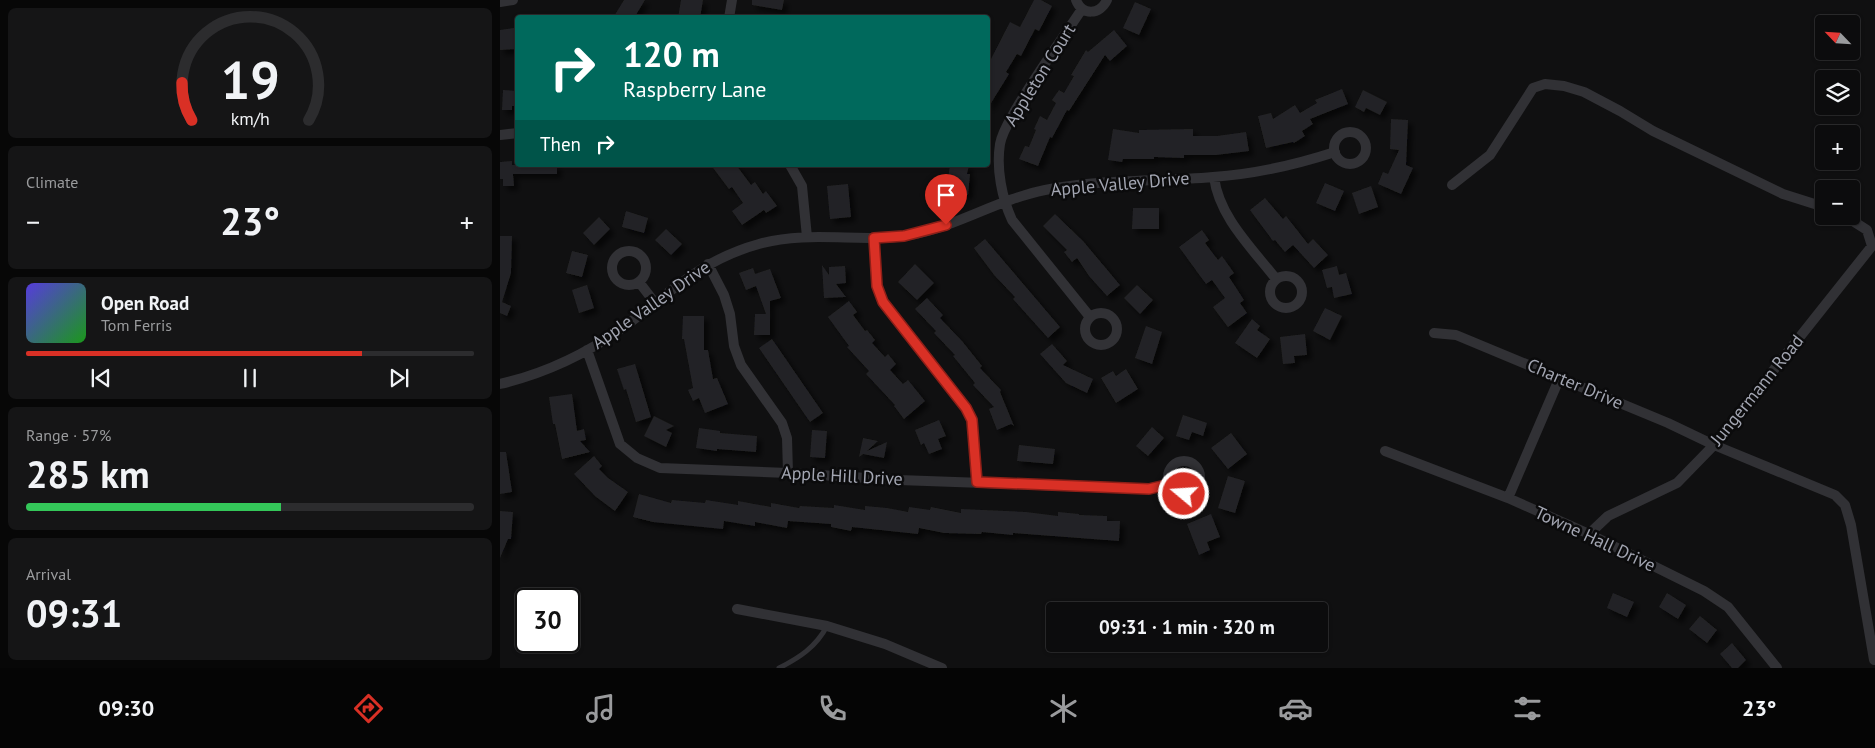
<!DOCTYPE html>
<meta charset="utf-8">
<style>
:root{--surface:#0c0c0d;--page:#151516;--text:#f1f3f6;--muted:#9a9b9d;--line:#2c2c2e;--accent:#d93025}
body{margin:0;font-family:"PT Sans",sans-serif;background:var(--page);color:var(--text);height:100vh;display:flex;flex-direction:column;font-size:19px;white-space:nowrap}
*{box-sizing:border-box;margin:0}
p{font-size:16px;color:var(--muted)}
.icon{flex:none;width:28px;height:28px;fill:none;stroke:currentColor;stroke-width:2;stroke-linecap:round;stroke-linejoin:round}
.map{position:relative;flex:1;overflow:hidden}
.panel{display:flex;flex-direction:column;gap:8px;padding:8px;background:#070707;width:500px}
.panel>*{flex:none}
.top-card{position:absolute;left:15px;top:15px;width:475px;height:152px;border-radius:5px;box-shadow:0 1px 4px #0004,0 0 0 1px var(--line);background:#00695c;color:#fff;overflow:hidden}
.needle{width:32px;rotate:295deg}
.fabs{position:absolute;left:1315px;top:15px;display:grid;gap:10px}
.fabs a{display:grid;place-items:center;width:45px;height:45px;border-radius:5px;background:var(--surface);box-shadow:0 1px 4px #0004,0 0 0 1px var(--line);font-size:25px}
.speed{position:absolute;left:15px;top:588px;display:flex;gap:10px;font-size:25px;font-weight:700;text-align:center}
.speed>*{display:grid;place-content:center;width:65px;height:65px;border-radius:50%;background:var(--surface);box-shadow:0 1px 4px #0004,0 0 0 1px var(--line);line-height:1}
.speed .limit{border:2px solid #111;border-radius:8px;background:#fff;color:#111}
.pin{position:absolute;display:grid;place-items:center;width:42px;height:42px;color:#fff;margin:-51px -21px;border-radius:50% 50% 50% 0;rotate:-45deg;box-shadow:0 0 5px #0007}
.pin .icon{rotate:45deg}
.me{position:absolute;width:55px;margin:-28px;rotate:288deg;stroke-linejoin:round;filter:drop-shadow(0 0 4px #0008)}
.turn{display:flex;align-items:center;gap:18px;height:105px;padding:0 25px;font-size:22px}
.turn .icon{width:65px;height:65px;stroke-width:2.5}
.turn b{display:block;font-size:35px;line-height:42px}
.then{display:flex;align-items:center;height:48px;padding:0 25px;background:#0003;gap:10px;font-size:19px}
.big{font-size:38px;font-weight:700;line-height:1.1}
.panel .card{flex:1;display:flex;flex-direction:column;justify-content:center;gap:8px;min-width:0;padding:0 18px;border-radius:8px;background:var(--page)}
.panel .dial{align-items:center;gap:0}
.dial svg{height:130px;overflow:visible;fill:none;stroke:var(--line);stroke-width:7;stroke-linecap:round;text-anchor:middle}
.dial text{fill:var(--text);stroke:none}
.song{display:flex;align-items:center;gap:15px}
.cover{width:60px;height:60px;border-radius:8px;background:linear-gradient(135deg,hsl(250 70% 55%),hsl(120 70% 35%))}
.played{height:5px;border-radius:2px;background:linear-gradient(90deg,var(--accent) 75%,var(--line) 75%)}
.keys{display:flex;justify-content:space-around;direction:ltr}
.heat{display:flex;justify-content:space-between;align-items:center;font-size:28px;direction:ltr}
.charge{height:8px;border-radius:4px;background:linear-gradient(90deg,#34c759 57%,var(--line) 0)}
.trip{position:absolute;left:546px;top:602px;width:282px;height:50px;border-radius:5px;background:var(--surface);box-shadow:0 1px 4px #0004,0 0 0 1px var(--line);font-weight:700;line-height:50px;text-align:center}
.tabs{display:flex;height:80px;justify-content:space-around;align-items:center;background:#050505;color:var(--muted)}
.tabs .icon{width:35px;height:35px}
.tabs .active{color:var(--accent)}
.tabs b{font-size:22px;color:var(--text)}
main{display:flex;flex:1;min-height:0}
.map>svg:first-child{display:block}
</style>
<main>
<section class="panel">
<div class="card dial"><svg viewBox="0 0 100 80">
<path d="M14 69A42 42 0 1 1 86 69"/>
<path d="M14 69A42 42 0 0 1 8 46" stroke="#d93025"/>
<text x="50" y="56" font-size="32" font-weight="700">19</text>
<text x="50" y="72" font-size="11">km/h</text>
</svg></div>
<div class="card"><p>Climate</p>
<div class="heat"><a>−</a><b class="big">23°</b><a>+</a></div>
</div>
<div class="card">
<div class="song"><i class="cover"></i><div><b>Open Road</b><p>Tom Ferris</p></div></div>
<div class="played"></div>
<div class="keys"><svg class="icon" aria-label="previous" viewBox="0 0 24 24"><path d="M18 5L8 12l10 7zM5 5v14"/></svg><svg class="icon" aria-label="pause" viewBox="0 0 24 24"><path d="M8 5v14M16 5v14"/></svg><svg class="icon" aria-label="next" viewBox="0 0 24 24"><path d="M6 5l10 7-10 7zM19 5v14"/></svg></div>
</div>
<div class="card"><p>Range · 57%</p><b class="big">285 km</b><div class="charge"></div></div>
<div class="card"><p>Arrival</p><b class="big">09:31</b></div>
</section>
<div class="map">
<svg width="1375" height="668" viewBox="0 0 1375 668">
<defs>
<filter id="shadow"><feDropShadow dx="4.5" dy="4.5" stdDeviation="2.5" flood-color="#0009"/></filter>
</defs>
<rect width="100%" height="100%" fill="#101011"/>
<path fill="#232325" filter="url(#shadow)" d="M124 0H145L134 18H113Z
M181 0H203L200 18H178Z
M252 0H284L282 10 252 5Z
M534 0H541L552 6 539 31 535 29 521 56 517 54 506 72 509 74 488 108V56L491 59 510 22 520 27Z
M635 2 651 9 639 35 623 28Z
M14 28 16 49 0 50V30Z
M614 30 627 46 610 61 605 55 569 111 567 110 552 138 550 137 538 166 519 159 525 146 529 147 536 130 534 129 540 116 547 120 556 103 552 100 559 90 564 93 574 76 571 75 586 50 588 52Z
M842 89 848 104 810 119 813 124 802 131 805 136 794 143 793 142 766 148 758 116 771 113 773 119 795 105 800 113 817 103 815 100Z
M3 90 18 91V106H12V110H2Z
M863 90 887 102 880 115 866 108 864 112 855 107Z
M891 119 908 120 906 165 913 168 901 194 878 184 883 172 888 174 899 150 890 149Z
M613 129 639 133V130L693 129V136H717L746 132 749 151 716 155H684V158L654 157V159H623L622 162 608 160Z
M12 161V165H57V174H13L14 186H3V179H0V162Z
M211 165H236L251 185 255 182 263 194 266 191 277 206 266 213 264 210 242 225 232 211 243 203 232 187 229 189Z
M450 165H469L467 174H470L468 195 446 192Z
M825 183 844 191 835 211 816 203Z
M348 184 351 217 330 219 327 186Z
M871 186 878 207 859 214 852 193Z
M765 198 783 219 786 216 808 244 813 239 828 255 814 268 793 245 785 252 775 240 773 241 750 210Z
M633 208H659V229H632Z
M126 211 148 218 144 233 122 227Z
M555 214 583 241 620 285 607 296 589 276 577 258 572 262 564 252 567 250 543 226Z
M99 217 110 229 94 245 83 233Z
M166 229 182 244 171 255 155 240Z
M702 230 709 240 705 243 718 260 722 256 734 273 729 277 744 300 740 303 747 313 728 327 713 307 725 298 712 280 706 284 679 247Z
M0 236H12L11 273 2 302 11 306 7 316 0 313Z
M485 239 560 327 548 338 513 299 515 297 495 276 474 248Z
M72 251 88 255 82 277 66 273Z
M415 264 434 283 417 300 398 282Z
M322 265 329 275V267L345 266 346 283 336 284 346 297 324 298Z
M837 266 839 275 846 273 852 294 834 298 832 287 827 288 822 270Z
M253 268 255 274 270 269 281 298 270 301V335H254L255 314H266L256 286 246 290 239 273Z
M87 285 94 308 79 313 72 290Z
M637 285 653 300 640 314 624 298Z
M427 298 443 315 440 318 462 341 482 366 480 368 501 390 500 392 514 426 511 424 497 430 489 409 494 407 473 385 475 383 453 356 455 355 434 333 436 331 415 309Z
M349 301 357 312 353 315 365 331 367 330 375 340 372 343 385 357 388 354 396 364 390 370 403 384 408 380 425 401 404 419 394 406 395 405 366 374 369 371 347 347 349 346 328 317Z
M825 308 842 316 830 340 813 331Z
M183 316H204V350H208L213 379 217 378 228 404 205 413 199 398 193 401 188 390 193 388 184 339H182Z
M752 319 760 326 757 330 770 339 757 358 735 343Z
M646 326 662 332 652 364 635 358Z
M805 334 807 355 794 356 795 363 783 364 780 337Z
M272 339 323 413 310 422 259 348Z
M552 344 567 361 563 365 593 379 587 393 566 383 540 354Z
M135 364 151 417 136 422 126 389 124 390 117 369Z
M626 369 638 389 616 403 601 378 613 371 616 376Z
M72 394 77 431 84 429 86 440 80 441 90 452 62 459 55 424H53L49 397Z
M683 415 707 423 703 436 692 432 689 440 676 436Z
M154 416 174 426 166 430 172 433 166 447 144 436Z
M439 420 446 436 438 439 442 449 429 454 424 443 421 445 415 430Z
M652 427 664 438 648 456 636 446Z
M199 428 220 431V433L257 436 256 452 217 449V451L196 448Z
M312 430 327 431 325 458 310 457Z
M731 433 747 454 728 469 711 448Z
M363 438 378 441 367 451 387 442 384 458 363 454 359 457Z
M519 445 555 449 553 464 517 461Z
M0 452H6L12 492 0 494Z
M94 456 102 466 99 469 108 478 128 492 115 511 95 496 74 474Z
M728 476 745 481 735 513 718 508Z
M139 494 171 503 172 500 205 503 206 500 238 505V501L271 507V503L299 508 300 506 334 508V505L365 510V506L387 508 408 512 409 507 430 510 431 507 461 513V509L526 512 558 516V512L579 514V515L607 516V521H620L619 541 513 533V535L482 532 481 534 444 533 419 528 418 534 352 527 351 531 331 527V524L288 521 287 528 255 522V526L224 521 223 529 153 522 133 517Z
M0 511 13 512 11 539H8L0 558Z
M711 514 720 537 707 542 710 550 699 555 687 524Z
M1113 593 1134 602 1127 617 1107 608Z
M1167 593 1186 605 1178 619 1159 607Z
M1200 616 1217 630 1207 643 1189 629Z
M1232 643 1246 660 1238 668H1232L1220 654Z"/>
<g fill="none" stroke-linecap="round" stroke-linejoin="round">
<path stroke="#313135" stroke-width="5" d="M279 668C299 658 316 647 327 626"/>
<path stroke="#313135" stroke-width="10" d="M576 0C582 16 600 15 607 0
M0 2 13 0
M582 9C560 42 536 75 516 109 510 120 502 132 500 144 496 169 502 198 512 220L590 317
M229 18 232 0
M834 148a16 16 0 1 1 32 0a16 16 0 1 1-32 0Z
M0 135 18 133
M290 165 302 186 307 237
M714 177C719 217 752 248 776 279
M952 185 990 155 1033 88 1045 84 1064 86 1084 92 1120 111 1153 131 1283 194 1324 207
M374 238 377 287 383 302 466 408 472 420 477 482
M112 268a17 17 0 1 1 34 0a17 17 0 1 1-34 0Z
M208 264 224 295 230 314 234 346 241 365 282 423 287 438 288 473
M770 292a16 16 0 1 1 32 0a16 16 0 1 1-32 0Z
M139 282 155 303
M585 329a16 16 0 1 1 32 0a16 16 0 1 1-32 0Z
M934 333 956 335 1168 423 1214 445 1335 495 1345 505 1351 525 1374 660
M87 350 120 444 137 458 160 468 288 473 399 480 649 489 670 484
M0 384C43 374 84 355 121 329 168 295 200 260 259 244 305 231 351 241 397 237 449 232 494 200 545 190 600 179 657 182 713 177 755 174 795 165 835 152
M885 451 1008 498 1089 534 1204 591 1228 607 1277 668
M668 477a16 16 0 1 1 32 0a16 16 0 1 1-32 0Z
M1008 498 1060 377
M1089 534 1108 516 1177 483 1214 445 1372 246 1367 230 1345 216
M237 609 327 626 385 644 442 668"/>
</g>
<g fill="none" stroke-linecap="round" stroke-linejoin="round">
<defs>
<path id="route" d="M446 225 404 236 374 238 377 286 383 302 466 408 472 420 477 482 649 489 670 484 676 491 684 494"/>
</defs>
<use href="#route" stroke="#8d1f18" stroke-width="12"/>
<use href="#route" stroke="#d93025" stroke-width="9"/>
</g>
<g text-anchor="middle" stroke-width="5" stroke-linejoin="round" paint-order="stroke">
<g font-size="18" fill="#a2a5b1" stroke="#0b0b0c">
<text transform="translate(540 75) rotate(-58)" y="6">Appleton Court</text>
<text transform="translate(620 184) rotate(-5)" y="6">Apple Valley Drive</text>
<text transform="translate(151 305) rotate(-35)" y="6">Apple Valley Drive</text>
<text transform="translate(1075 384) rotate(23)" y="6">Charter Drive</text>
<text transform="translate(1257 390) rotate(-51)" y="6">Jungermann Road</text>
<text transform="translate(342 476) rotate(3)" y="6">Apple Hill Drive</text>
<text transform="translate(1095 539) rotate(25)" y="6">Towne Hall Drive</text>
</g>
</g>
</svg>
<div class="fabs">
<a><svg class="needle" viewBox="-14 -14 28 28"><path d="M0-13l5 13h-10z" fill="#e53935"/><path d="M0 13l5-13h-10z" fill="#9a9b9d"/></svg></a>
<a><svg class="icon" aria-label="layers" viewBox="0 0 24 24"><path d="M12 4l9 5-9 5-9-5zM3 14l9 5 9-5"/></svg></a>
<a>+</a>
<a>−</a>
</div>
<div class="speed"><div class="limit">30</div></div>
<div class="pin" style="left:446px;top:225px;background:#d93025"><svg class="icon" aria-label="arrive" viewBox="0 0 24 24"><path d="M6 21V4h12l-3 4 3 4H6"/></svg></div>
<svg class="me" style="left:684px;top:494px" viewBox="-20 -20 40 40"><circle r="17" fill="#d93025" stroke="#fff" stroke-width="3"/><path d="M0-11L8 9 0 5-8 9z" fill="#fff"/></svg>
<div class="trip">09:31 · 1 min · 320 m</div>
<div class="top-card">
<div class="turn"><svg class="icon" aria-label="right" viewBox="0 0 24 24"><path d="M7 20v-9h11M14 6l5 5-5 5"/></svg><div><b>120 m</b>Raspberry Lane</div></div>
<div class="then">Then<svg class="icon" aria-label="right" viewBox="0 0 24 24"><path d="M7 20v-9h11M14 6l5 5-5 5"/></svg></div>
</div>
</div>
</main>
<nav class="tabs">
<b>09:30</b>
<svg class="icon active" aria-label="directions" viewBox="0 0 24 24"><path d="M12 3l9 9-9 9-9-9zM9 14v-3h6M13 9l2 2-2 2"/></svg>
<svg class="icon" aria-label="music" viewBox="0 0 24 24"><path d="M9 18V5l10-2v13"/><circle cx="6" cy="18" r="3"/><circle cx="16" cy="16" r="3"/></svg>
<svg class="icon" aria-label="phone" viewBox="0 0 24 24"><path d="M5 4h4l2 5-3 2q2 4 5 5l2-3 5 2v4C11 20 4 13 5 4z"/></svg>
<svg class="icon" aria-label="climate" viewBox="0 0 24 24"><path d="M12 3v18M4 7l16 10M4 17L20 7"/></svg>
<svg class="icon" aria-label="car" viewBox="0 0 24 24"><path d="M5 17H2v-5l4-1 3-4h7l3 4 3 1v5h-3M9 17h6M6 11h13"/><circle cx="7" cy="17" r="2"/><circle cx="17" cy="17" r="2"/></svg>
<svg class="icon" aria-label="filters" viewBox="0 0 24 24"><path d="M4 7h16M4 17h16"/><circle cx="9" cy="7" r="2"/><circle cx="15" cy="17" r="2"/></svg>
<b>23°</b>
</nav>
